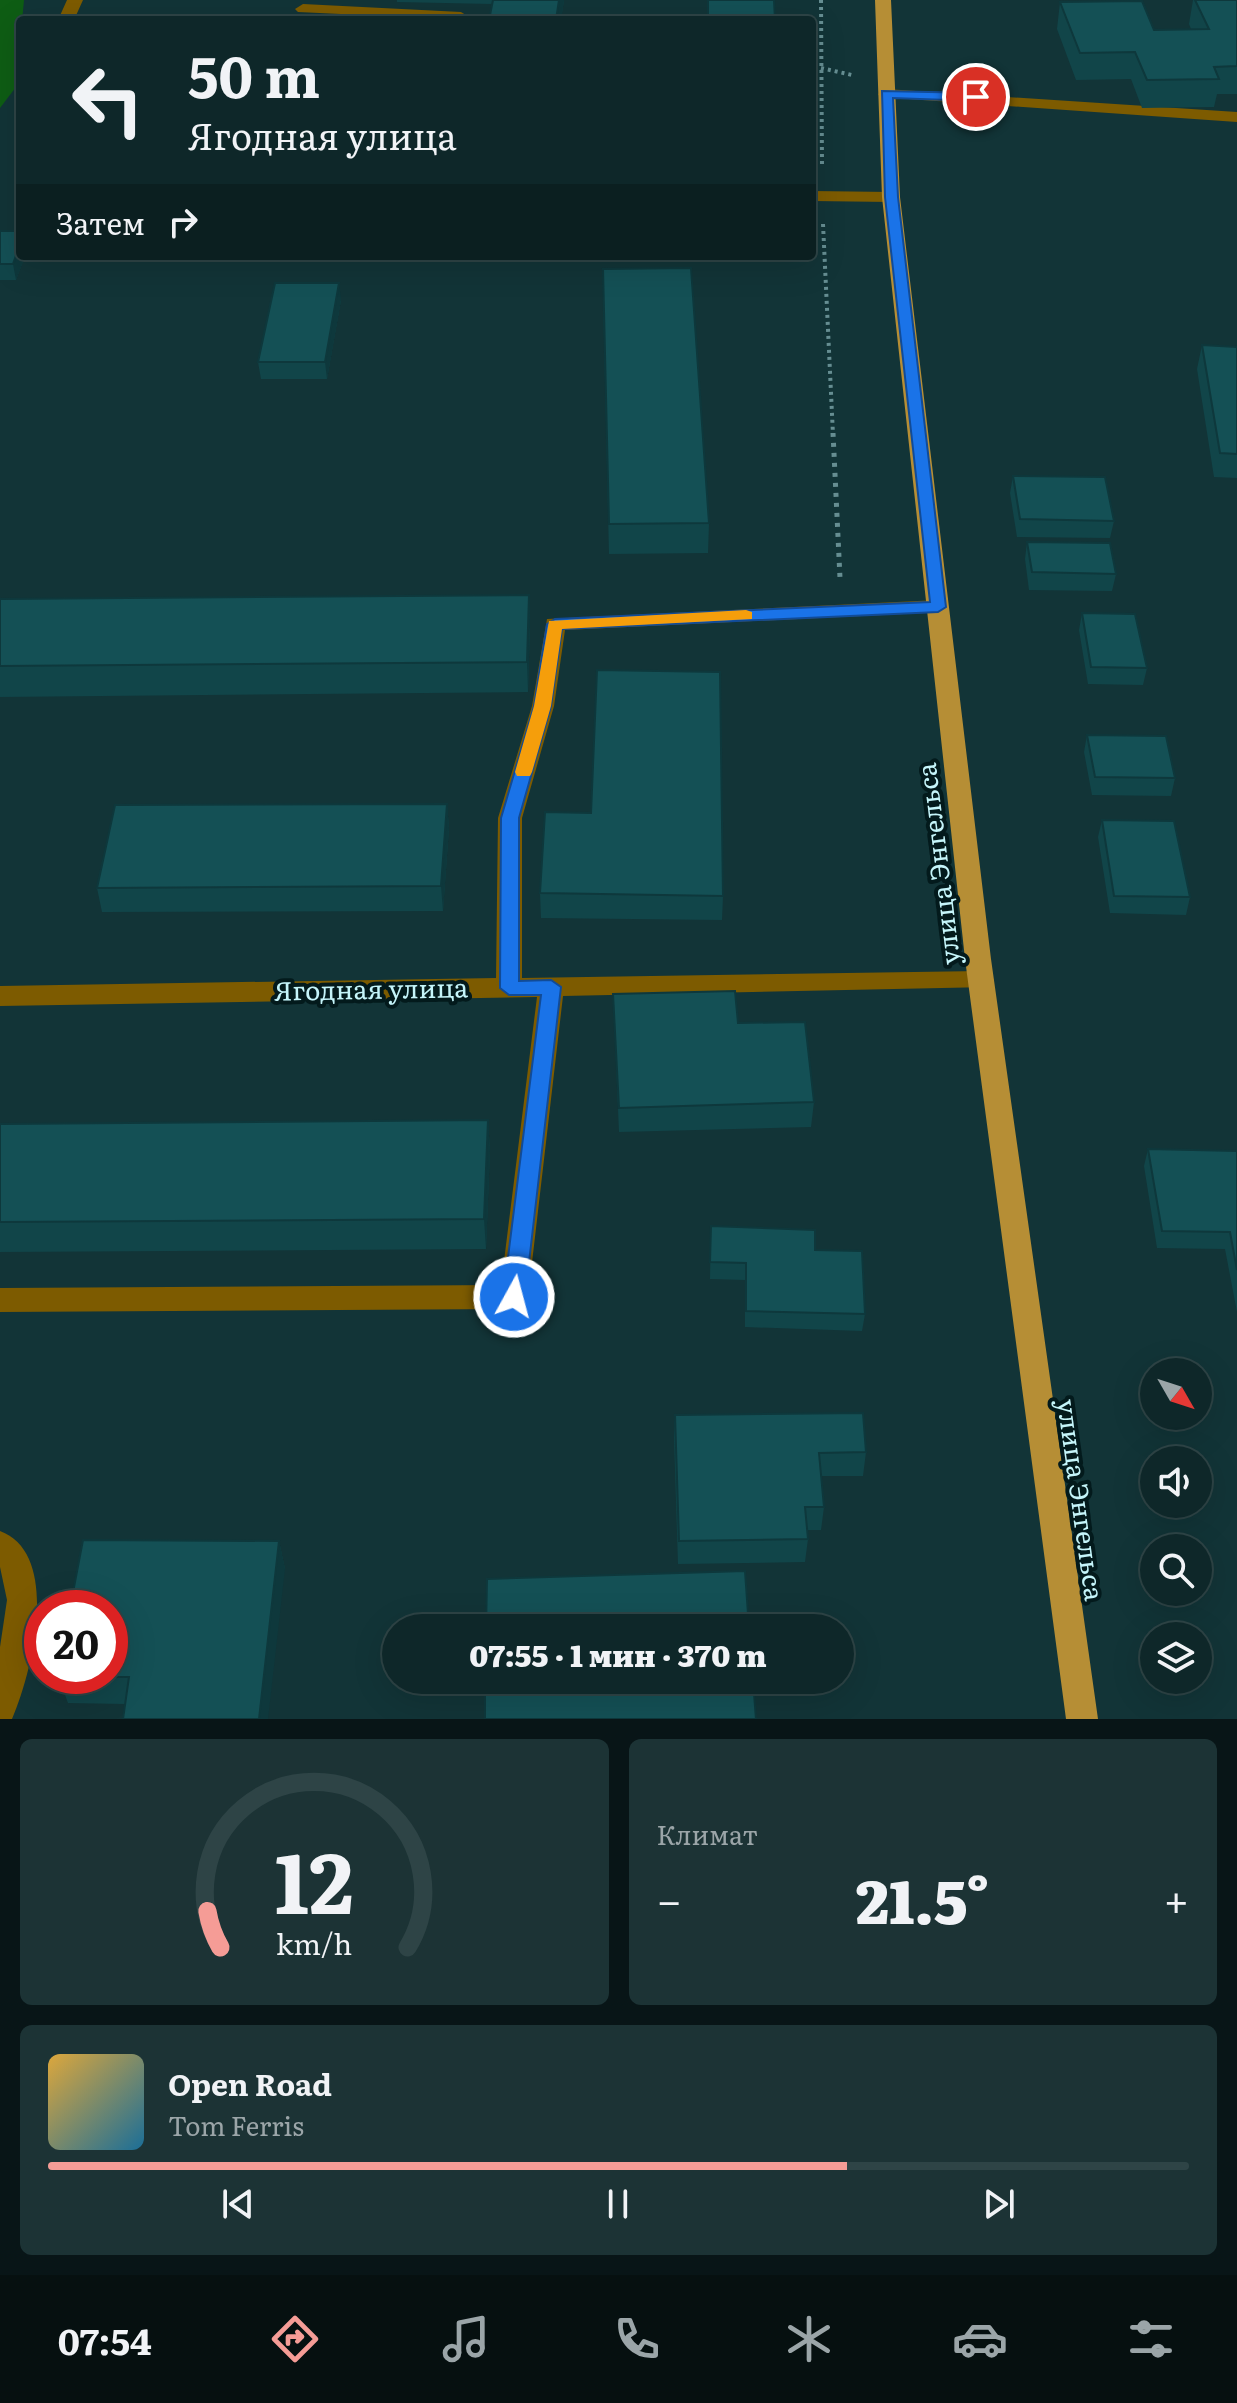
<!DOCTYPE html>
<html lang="ru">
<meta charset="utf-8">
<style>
:root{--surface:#0e2729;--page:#1c3335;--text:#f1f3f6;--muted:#9ba5a8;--line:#2e4446;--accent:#f59c96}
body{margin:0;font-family:Literata,serif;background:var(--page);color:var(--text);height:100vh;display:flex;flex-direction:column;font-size:30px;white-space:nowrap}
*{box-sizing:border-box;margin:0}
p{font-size:26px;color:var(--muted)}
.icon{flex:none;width:44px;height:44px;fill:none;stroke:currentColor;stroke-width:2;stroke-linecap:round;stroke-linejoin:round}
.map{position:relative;height:1719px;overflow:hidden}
.drawer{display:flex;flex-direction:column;gap:20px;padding:20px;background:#081517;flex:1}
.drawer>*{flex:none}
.guide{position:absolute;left:16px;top:16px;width:800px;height:244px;border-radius:8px;box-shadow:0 8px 32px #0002,0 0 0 2px var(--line);background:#0e2729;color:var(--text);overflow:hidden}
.needle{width:52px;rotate:129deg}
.tools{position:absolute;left:1140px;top:1358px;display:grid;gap:16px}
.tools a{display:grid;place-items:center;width:72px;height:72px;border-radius:50%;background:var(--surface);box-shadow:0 8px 32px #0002,0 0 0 2px var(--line);font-size:40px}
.speed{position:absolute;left:24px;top:1590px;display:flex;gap:16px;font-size:40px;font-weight:700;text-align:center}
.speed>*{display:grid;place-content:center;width:104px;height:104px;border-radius:50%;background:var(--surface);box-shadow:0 8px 32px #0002,0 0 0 2px var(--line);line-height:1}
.speed .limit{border:12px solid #d22;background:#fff;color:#111}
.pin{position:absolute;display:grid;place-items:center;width:68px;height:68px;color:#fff;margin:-34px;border:4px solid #fff;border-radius:50%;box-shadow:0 2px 8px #0007}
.me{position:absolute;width:88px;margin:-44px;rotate:7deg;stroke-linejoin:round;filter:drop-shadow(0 0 6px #0008)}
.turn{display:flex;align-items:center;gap:28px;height:168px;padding:0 40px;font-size:36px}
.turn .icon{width:104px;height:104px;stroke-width:2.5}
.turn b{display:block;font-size:56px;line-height:68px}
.then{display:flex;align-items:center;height:76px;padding:0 40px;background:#0003;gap:16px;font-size:30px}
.big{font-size:60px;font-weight:800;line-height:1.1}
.drawer .widget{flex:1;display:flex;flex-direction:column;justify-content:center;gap:12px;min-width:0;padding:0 28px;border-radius:12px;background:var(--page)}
.drawer .dial{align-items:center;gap:0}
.dial svg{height:208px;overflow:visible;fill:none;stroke:var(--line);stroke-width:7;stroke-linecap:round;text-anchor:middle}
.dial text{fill:var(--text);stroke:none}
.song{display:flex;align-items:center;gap:24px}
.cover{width:96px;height:96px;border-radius:12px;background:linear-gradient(135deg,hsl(40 70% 55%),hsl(200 70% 35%))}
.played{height:8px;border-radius:4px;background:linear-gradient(90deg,var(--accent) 70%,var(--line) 70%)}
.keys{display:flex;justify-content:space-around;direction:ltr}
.heat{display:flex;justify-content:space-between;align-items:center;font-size:44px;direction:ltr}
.drawer .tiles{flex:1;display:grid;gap:20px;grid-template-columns:1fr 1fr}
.widget:last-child{grid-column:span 2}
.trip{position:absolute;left:382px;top:1614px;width:472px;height:80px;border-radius:40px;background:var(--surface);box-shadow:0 8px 32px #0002,0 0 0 2px var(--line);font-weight:800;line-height:80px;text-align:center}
.menu{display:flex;height:128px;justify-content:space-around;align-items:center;background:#061010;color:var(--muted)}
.menu .icon{width:56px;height:56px}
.menu .on{color:var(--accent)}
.menu b{font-size:36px;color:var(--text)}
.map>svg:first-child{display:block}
</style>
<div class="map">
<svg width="1237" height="1719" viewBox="0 0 1237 1719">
<rect width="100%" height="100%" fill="#123437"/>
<path fill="#0e5d14" d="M0 0H24L16 87 0 108Z"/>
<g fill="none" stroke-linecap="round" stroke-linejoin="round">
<path stroke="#668e92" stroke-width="4" stroke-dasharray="3 4" stroke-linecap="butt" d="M821 0 822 167
M821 68 852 75
M823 224 833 435"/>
<path stroke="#668e92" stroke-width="5" stroke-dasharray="4 6" stroke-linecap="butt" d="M833 433 840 578"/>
<path fill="#7d5b00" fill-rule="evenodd" d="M67 0H83L74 20H58Z
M303 4 461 12 469 17 468 20 298 12 295 9Z
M886 89 1237 112V122L880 97 878 94Z
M812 191 891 192 900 197 891 202 812 201Z
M938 600 949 607 946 612 565 630 554 706 522 818V978L981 971 990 973 994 980 990 987 563 996 528 1297 524 1305 514 1309 0 1312V1288L501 1285 537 997 0 1006V986L496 978 498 818 532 706 547 619Z
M0 1531C62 1554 32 1673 12 1719H0V1647L7 1600 0 1567Z"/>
<path fill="#b68e35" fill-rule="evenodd" d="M875 0H891L900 197 991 959 1098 1719H1066L965 959 882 197Z"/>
</g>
<path fill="#114549" d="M397 0H564L561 20H489L492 4 397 2Z
M1193 0H1237V94H1217L1214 107 1142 108 1131 79 1076 80 1057 29 1060 2 1154 30 1191 29 1189 24Z
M0 231 20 256H25L16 280H0Z
M603 298 709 523 708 553 609 554Z
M341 300 327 379H261L258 362Z
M1202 345 1237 347V478L1214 477 1197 369Z
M1013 476 1114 521 1110 538 1017 537 1010 493Z
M1027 542 1116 574 1112 591 1029 590 1025 559Z
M529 595 530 625 528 692 0 697V599Z
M1082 613 1147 668 1143 685 1088 684 1079 630Z
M1087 735 1175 778 1171 796 1092 795 1084 752Z
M447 804 449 828 443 911 102 912 97 888Z
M1102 820 1190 897 1186 915 1110 913 1098 837Z
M540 893 723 896 722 920 541 918Z
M613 994 738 1023 814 1102 811 1127 619 1132Z
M488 1120 490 1151 486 1249 0 1252V1124Z
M1148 1149 1237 1151V1312L1225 1249 1157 1248 1144 1166Z
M711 1226 815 1250 865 1314 862 1331 745 1327V1280L710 1279Z
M675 1415 866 1452 863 1476H821L824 1507 821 1530H807L808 1539 805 1562 678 1564 674 1438Z
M279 1541 285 1569 125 1704 68 1703 58 1676Z"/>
<path fill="#0e383c" d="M559 0H564L561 20H556Z
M20 244V256H25L16 280 13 264Z
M339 283 341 300 327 379 325 362Z
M529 595 530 625 528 692 527 662Z
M447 804 449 828 443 911 441 886Z
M488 1120 490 1151 486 1249 484 1219Z
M279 1541 285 1569 268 1719H259Z"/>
<path fill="#145055" stroke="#0e383c" stroke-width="2" d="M493 0H559L556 20H489Z
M708 0H774L775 20H708Z
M1195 0H1237V66L1214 67 1219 79 1147 80 1135 52 1080 53 1060 2 1142 1 1154 30 1209 29Z
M0 231H20V244L13 264H0Z
M691 268 709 523 609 524 603 269Z
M275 283H339L325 362H258Z
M1202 345 1237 347V454L1220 453Z
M1013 476 1105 477 1114 521 1020 519Z
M1027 542 1110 543 1116 574 1032 572Z
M529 595 527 662 0 666V599Z
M1082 613 1135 614 1147 668 1091 667Z
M597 670 720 672 723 896 540 893 545 812 591 813Z
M1087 735 1166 736 1175 778 1095 777Z
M447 804 441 886 97 888 115 805Z
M1102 820 1174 821 1190 897 1114 896Z
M735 991 738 1023 805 1022 814 1102 619 1108 613 994Z
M488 1120 484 1219 0 1222V1124Z
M1148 1149 1237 1151V1270L1230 1232 1162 1231Z
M711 1226 815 1230V1250L862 1251 865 1314 746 1311V1263L710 1262Z
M863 1413 866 1452 819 1453 824 1507H805L808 1539 679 1541 675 1415Z
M83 1540 279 1541 259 1719H123L129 1677 58 1676H110V1608H70Z
M745 1571 749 1628H486L487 1579Z
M485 1680H753L756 1719H485Z"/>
<path fill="#1a73e8" stroke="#114b97" stroke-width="2" d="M882 91 976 93 982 97 976 101 893 98 898 197 946 607 938 612 562 629 551 706 519 818V981L551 980 561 987 525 1297 522 1303H507L503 1297 541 995H509L500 988 501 818 534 706 547 624 555 619 930 602 885 197Z"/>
<path fill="#f59e0b" d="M746 610 752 612V619L562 629 551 706 532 772 530 776H517L515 772 534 706 549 621Z"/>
<g text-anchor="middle" stroke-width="8" stroke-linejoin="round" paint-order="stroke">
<g font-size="26" fill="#c5f5fa" stroke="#031a1c">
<text transform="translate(939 864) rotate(-97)" y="9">улица Энгельса</text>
<text transform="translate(371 990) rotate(-1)" y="9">Ягодная улица</text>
<text transform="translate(1080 1500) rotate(82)" y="9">улица Энгельса</text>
</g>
</g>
</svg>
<div class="tools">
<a><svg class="needle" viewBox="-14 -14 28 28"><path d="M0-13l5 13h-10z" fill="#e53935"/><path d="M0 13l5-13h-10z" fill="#9ba5a8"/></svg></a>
<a><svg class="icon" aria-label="sound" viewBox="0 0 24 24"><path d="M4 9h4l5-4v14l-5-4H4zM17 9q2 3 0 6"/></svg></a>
<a><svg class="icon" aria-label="search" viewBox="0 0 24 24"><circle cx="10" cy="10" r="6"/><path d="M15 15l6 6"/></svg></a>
<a><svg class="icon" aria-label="layers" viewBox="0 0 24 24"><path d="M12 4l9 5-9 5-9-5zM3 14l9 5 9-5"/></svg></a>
</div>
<div class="speed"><div class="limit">20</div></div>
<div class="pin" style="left:976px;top:97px;background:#d93025"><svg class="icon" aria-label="arrive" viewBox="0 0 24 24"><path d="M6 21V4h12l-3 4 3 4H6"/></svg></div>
<svg class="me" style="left:514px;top:1297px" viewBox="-20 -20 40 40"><circle r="17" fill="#1a73e8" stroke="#fff" stroke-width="3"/><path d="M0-11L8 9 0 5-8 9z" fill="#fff"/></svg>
<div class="trip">07:55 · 1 мин · 370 m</div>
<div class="guide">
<div class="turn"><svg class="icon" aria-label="left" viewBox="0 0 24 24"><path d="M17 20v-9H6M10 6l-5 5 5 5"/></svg><div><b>50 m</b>Ягодная улица</div></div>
<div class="then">Затем<svg class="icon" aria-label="right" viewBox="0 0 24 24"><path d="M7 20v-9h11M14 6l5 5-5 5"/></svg></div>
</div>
</div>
<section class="drawer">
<div class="tiles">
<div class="widget dial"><svg viewBox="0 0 100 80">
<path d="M14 69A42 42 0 1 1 86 69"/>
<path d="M14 69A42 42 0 0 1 9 55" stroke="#f59c96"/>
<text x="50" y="56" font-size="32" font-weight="700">12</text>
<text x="50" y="72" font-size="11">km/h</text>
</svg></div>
<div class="widget"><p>Климат</p>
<div class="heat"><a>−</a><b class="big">21.5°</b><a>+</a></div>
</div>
<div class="widget">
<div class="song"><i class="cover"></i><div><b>Open Road</b><p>Tom Ferris</p></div></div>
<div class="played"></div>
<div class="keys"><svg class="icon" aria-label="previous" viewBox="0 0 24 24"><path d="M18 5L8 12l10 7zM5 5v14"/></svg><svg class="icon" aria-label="pause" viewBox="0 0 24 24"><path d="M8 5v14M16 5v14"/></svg><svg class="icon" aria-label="next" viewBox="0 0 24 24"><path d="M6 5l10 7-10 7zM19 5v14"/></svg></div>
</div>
</div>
</section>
<nav class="menu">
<b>07:54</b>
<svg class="icon on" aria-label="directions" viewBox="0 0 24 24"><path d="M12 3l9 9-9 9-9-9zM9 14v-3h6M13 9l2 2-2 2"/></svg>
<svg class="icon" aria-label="music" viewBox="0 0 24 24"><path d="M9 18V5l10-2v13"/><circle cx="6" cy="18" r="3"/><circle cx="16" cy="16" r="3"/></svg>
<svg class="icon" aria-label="phone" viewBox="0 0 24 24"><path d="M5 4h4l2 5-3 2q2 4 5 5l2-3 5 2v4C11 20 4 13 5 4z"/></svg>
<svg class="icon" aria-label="climate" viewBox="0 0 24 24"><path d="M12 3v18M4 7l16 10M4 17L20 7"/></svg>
<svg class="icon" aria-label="car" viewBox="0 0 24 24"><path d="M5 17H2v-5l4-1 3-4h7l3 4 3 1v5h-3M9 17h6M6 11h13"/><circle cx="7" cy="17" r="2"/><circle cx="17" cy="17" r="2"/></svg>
<svg class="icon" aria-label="filters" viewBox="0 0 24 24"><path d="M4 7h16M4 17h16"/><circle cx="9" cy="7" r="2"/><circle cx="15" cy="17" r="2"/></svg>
</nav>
